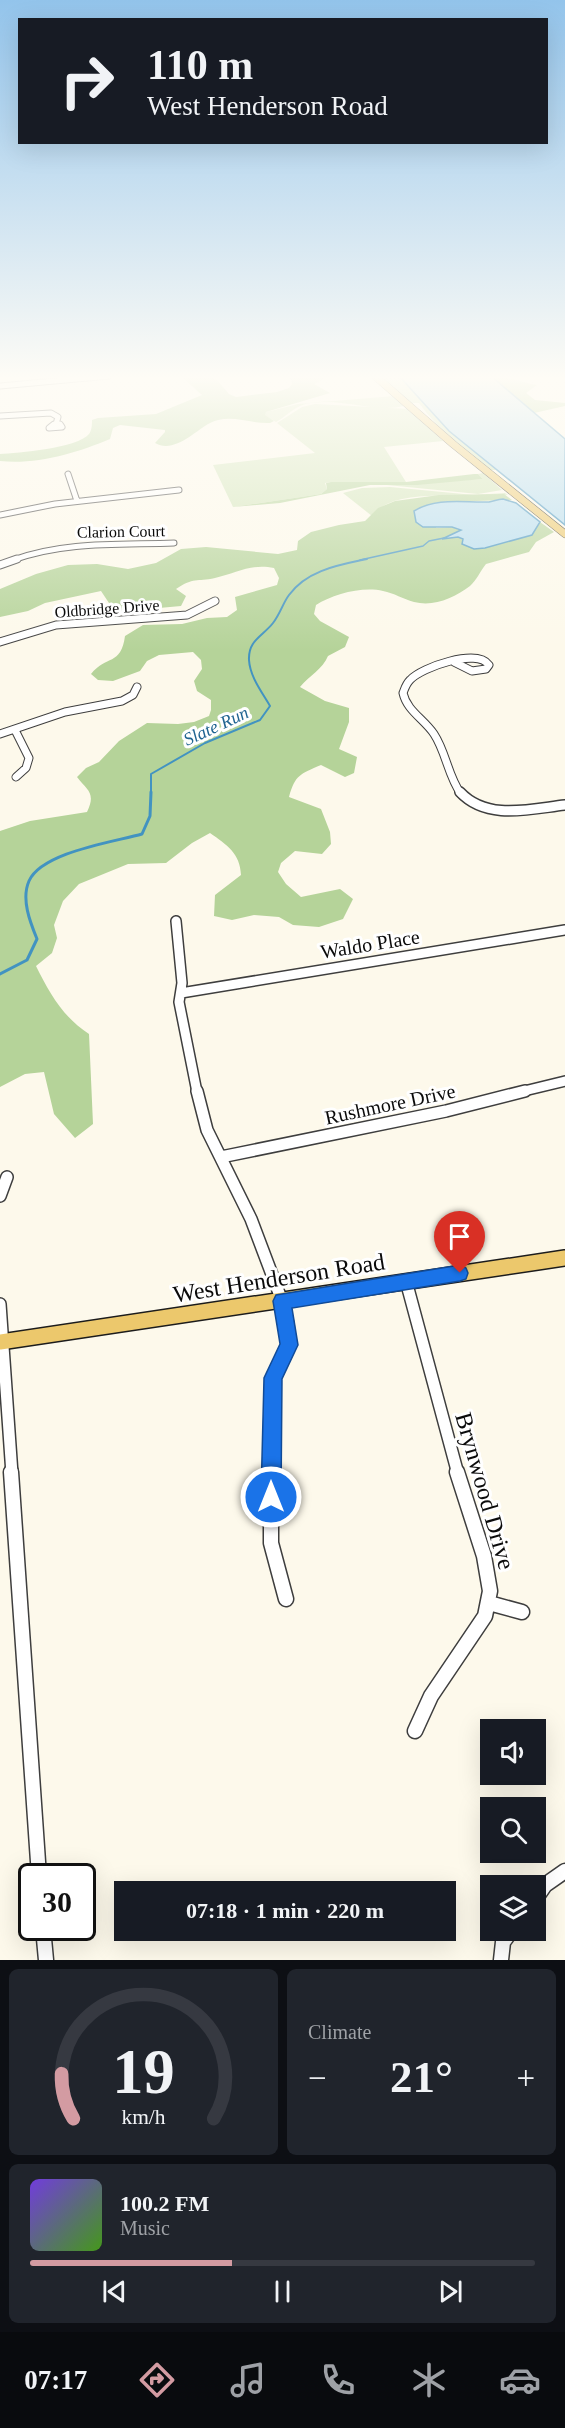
<!DOCTYPE html>
<meta charset="utf-8">
<style>
:root{--surface:#171b24;--page:#20242c;--text:#f1f3f6;--muted:#9ea1a6;--line:#363941;--accent:#d39ba2}
body{margin:0;font-family:Georgia,serif;background:var(--page);color:var(--text);height:100vh;display:flex;flex-direction:column;font-size:22px;white-space:nowrap}
*{box-sizing:border-box;margin:0}
p{font-size:20px;color:var(--muted)}
.icon{flex:none;width:33px;height:33px;fill:none;stroke:currentColor;stroke-width:2;stroke-linecap:round;stroke-linejoin:round}
.map{position:relative;height:1960px;overflow:hidden}
.side{display:flex;flex-direction:column;gap:9px;padding:9px;background:#0d0f14;flex:1}
.side>*{flex:none}
.guide{position:absolute;left:18px;top:18px;width:530px;height:126px;border-radius:0px;box-shadow:0 6px 24px #0002;background:#171b24;color:var(--text);overflow:hidden}
.fabs{position:absolute;left:480px;top:1719px;display:grid;gap:12px}
.fabs a{display:grid;place-items:center;width:66px;height:66px;border-radius:0px;background:var(--surface);box-shadow:0 6px 24px #0002;font-size:30px}
.speed{position:absolute;left:18px;top:1863px;display:flex;gap:12px;font-size:30px;font-weight:700;text-align:center}
.speed>*{display:grid;place-content:center;width:78px;height:78px;border-radius:50%;background:var(--surface);box-shadow:0 6px 24px #0002;line-height:1}
.speed .limit{border:3px solid #111;border-radius:9px;background:#fff;color:#111}
.pin{position:absolute;display:grid;place-items:center;width:51px;height:51px;color:#fff;margin:-62px -26px;border-radius:50% 50% 50% 0;rotate:-45deg;box-shadow:0 0 6px #0007}
.pin .icon{rotate:45deg}
.me{position:absolute;width:66px;margin:-33px;rotate:0deg;stroke-linejoin:round;filter:drop-shadow(0 0 4px #0008)}
.turn{display:flex;align-items:center;gap:21px;height:126px;padding:0 30px;font-size:27px}
.turn .icon{width:78px;height:78px;stroke-width:2.5}
.turn b{display:block;font-size:42px;line-height:51px}
.big{font-size:45px;font-weight:700;line-height:1.1}
.side .widget{flex:1;display:flex;flex-direction:column;justify-content:center;gap:9px;min-width:0;padding:0 21px;border-radius:9px;background:var(--page)}
.side .dial{align-items:center;gap:0}
.dial svg{height:156px;overflow:visible;fill:none;stroke:var(--line);stroke-width:7;stroke-linecap:round;text-anchor:middle}
.dial text{fill:var(--text);stroke:none}
.song{display:flex;align-items:center;gap:18px}
.cover{width:72px;height:72px;border-radius:9px;background:linear-gradient(135deg,hsl(260 70% 55%),hsl(100 70% 35%))}
.played{height:6px;border-radius:3px;background:linear-gradient(90deg,var(--accent) 40%,var(--line) 40%)}
.keys{display:flex;justify-content:space-around;direction:ltr}
.heat{display:flex;justify-content:space-between;align-items:center;font-size:33px;direction:ltr}
.side .tiles{flex:1;display:grid;gap:9px;grid-template-columns:1fr 1fr}
.widget:last-child{grid-column:span 2}
.trip{position:absolute;left:114px;top:1881px;width:342px;height:60px;border-radius:0px;background:var(--surface);box-shadow:0 6px 24px #0002;font-weight:700;line-height:60px;text-align:center}
.dock{display:flex;height:96px;justify-content:space-around;align-items:center;background:#090b0e;color:var(--muted)}
.dock .icon{width:42px;height:42px}
.dock .on{color:var(--accent)}
.dock b{font-size:27px;color:var(--text)}
.map>svg:first-child{display:block}
</style>
<div class="map">
<svg width="565" height="1960" viewBox="0 0 565 1960">
<rect width="100%" height="100%" fill="#fdf9eb"/>
<path fill="#d1e4b8" d="M375 376H399L449 431 496 470H490C465 449 438 430 419 403H406Z
M394 396 404 406C372 414 329 393 300 406 291 410 284 418 276 422L264 415 266 412 298 404Z
M315 404 409 409 443 441 384 447 406 482H331L325 483 327 489 321 494 233 507 213 465 315 453 277 423 302 407Z
M483 473 502 490 478 494 387 485 483 479 478 474Z
M390 487 474 495 505 493 508 495C497 494 486 496 475 496 445 497 391 490 372 516L343 493 362 488Z"/>
<path fill="#b5d399" d="M181 376H211L218 381 229 394 236 397 277 392 289 388 292 384 290 376H330L314 384 330 393 266 412 265 415 274 421 270 423C250 424 229 413 210 423 195 431 174 454 155 443L165 432V430L120 425 113 428 110 439C77 453 36 465 0 461V454C17 453 78 448 89 434 92 430 92 424 92 420L98 418 156 414 202 395Z
M491 376C508 376 520 382 537 385L526 393 535 400 565 403V406L534 413Z
M474 474H478L483 479 417 485H370L280 503 233 507 321 494 327 489 326 483 331 482H406Z
M504 494 512 500 443 502 436 528 452 527 462 531 445 538 458 537 463 540V544L485 548 532 535 540 522 554 532 536 542 529 552 486 564C481 570 476 581 470 586 454 598 434 607 414 602 403 599 394 593 383 591 363 586 333 594 316 605L314 614 320 621 349 637 345 647 328 656C323 669 309 676 300 687L325 701 349 708V722L339 749 357 757 354 773 345 777 321 765C300 774 295 775 289 797L321 809 330 832 331 844 322 854 295 851 281 863 278 872 286 884 301 897 340 889 353 899 343 919 319 927 293 925 279 917 254 915 232 920 214 916 215 895 241 875C240 853 227 845 210 833L192 843 166 863 128 864 79 884 63 901 54 925 57 938 52 953 36 966C50 994 63 1017 89 1034L93 1124 75 1138 54 1114 44 1072 25 1074 0 1087V831L30 821 87 812C96 793 88 791 77 777L86 768 99 762 119 741 147 723 178 724 194 722 209 716 211 710V700L197 691 194 681 202 669 201 660 193 652 159 655 147 661 140 671 113 681 98 680 91 674C106 655 121 666 125 636L143 625 182 624 207 618 227 617 237 610 235 597 277 585 279 578 274 568C252 563 236 573 215 578 196 582 194 577 176 589L186 596 181 606 115 612 101 591 45 603 28 611 0 617V589L36 574 68 565 97 564 128 569 156 563 181 549 206 547 278 554 297 550 298 541 311 532 339 525 365 521 378 508 395 501 439 495Z"/>
<path fill="#b4dcf0" stroke="#4293c1" stroke-width="1.5" d="M399 376H491L565 439V525L449 431Z
M503 499 516 503 540 522 532 535 485 548 474 549 462 544 463 539 458 537 442 539 461 530 452 527H423L416 522 414 511C437 497 464 503 489 502 494 501 498 499 503 499Z"/>
<g fill="none" stroke-linecap="round" stroke-linejoin="round">
<path stroke="#4293c1" stroke-width="1.5" d="M360 560 423 546 429 541 444 538"/>
<path stroke="#4293c1" stroke-width="2" d="M151 794V774L205 743 260 720 270 706C262 692 250 677 249 660 248 640 263 636 273 623 280 614 283 603 289 595 307 570 339 565 367 559"/>
<path stroke="#4293c1" stroke-width="3" d="M0 974 27 960 37 939C30 922 21 899 29 881 42 852 114 842 142 834L150 816 151 792"/>
<defs>
<path id="minor-far4" d="M0 386 109 376
M0 416 51 413 58 417 56 424
M54 424H60L62 427 49 428Z
M68 474 77 501
M0 515 55 504 179 490
M13 560C65 541 120 545 174 543"/>
<path id="minor-far3" d="M0 565 17 559
M0 642 56 625 187 615 215 601
M454 662 472 671 486 669 489 665C477 648 422 667 410 680 406 684 405 688 403 693 407 711 424 719 434 734 446 752 448 776 461 794
M15 730 29 758 26 768 16 777
M0 734 65 712 122 701 133 695 137 687"/>
<path id="minor-far2" d="M460 792C487 821 530 809 565 805
M176 921 182 983 179 1002 197 1092
M181 993 565 930
M520 1092 565 1081"/>
<path id="minor-far1" d="M197 1091 207 1130 251 1219 282 1301 288 1324 289 1345 273 1378 271 1474
M221 1157 446 1111 525 1091
M0 1196 7 1177
M406 1281 458 1474
M0 1304 12 1474"/>
<path id="minor" d="M11 1472 39 1876
M271 1472V1543L286 1599
M489 1603 522 1612
M415 1731 431 1696 485 1616 490 1591 484 1556 457 1472
M536 1898 545 1885 565 1871
M43 1928 46 1960
M501 1960 503 1942 512 1930"/>
<path id="major-far1" d="M375 376 453 444 565 534"/>
<path id="major" d="M0 1342 565 1258"/>
</defs>
<use href="#minor-far4" stroke="#3e3e3e" stroke-width="7"/>
<use href="#minor-far3" stroke="#3e3e3e" stroke-width="9"/>
<use href="#minor-far2" stroke="#3e3e3e" stroke-width="12"/>
<use href="#minor-far1" stroke="#3e3e3e" stroke-width="14"/>
<use href="#minor" stroke="#3e3e3e" stroke-width="17"/>
<use href="#major-far1" stroke="#1c1c1c" stroke-width="8"/>
<use href="#major" stroke="#1c1c1c" stroke-width="18"/>
<use href="#minor-far4" stroke="#fff" stroke-width="5"/>
<use href="#minor-far3" stroke="#fff" stroke-width="7"/>
<use href="#minor-far2" stroke="#fff" stroke-width="9"/>
<use href="#minor-far1" stroke="#fff" stroke-width="11"/>
<use href="#minor" stroke="#fff" stroke-width="14"/>
<use href="#major-far1" stroke="#ecc86c" stroke-width="7"/>
<use href="#major" stroke="#ecc86c" stroke-width="15"/>
</g>
<linearGradient id="sky" x2="0" y2="1"><stop stop-color="#93c4eb"/><stop offset="0.58" stop-color="#fefcf6"/><stop offset="1" stop-color="#fefcf6" stop-opacity="0"/></linearGradient>
<rect width="565" height="651" fill="url(#sky)"/>
<path fill="#1a73e8" stroke="#114b97" stroke-width="1.5" d="M460 1265 466 1268 468 1273 466 1279 460 1281 292 1308 298 1345 282 1379 281 1497 278 1504 271 1506 264 1504 261 1497 264 1378 280 1344 273 1301 276 1295Z"/>
<g text-anchor="middle" stroke-width="6" stroke-linejoin="round" paint-order="stroke">
<g font-size="16" fill="#0b0b0b" stroke="#fff">
<text transform="translate(121 531) rotate(-1)" y="6">Clarion Court</text>
<text transform="translate(107 608) rotate(-4)" y="6">Oldbridge Drive</text>
</g>
<g font-size="18" font-style="italic" fill="#206491" stroke="#fff">
<text transform="translate(216 726) rotate(-25)" y="6">Slate Run</text>
</g>
<g font-size="20" fill="#0b0b0b" stroke="#fff">
<text transform="translate(370 944) rotate(-9)" y="7">Waldo Place</text>
<text transform="translate(390 1104) rotate(-12)" y="7">Rushmore Drive</text>
</g>
<g font-size="24" fill="#0b0b0b" stroke="#fff">
<text transform="translate(279 1278) rotate(-9)" y="8">West Henderson Road</text>
<text transform="translate(485 1491) rotate(74)" y="8">Brynwood Drive</text>
</g>
</g>
</svg>
<div class="fabs">
<a><svg class="icon" aria-label="sound" viewBox="0 0 24 24"><path d="M4 9h4l5-4v14l-5-4H4zM17 9q2 3 0 6"/></svg></a>
<a><svg class="icon" aria-label="search" viewBox="0 0 24 24"><circle cx="10" cy="10" r="6"/><path d="M15 15l6 6"/></svg></a>
<a><svg class="icon" aria-label="layers" viewBox="0 0 24 24"><path d="M12 4l9 5-9 5-9-5zM3 14l9 5 9-5"/></svg></a>
</div>
<div class="speed"><div class="limit">30</div></div>
<div class="pin" style="left:460px;top:1273px;background:#d93025"><svg class="icon" aria-label="arrive" viewBox="0 0 24 24"><path d="M6 21V4h12l-3 4 3 4H6"/></svg></div>
<svg class="me" style="left:271px;top:1497px" viewBox="-20 -20 40 40"><circle r="17" fill="#1a73e8" stroke="#fff" stroke-width="3"/><path d="M0-11L8 9 0 5-8 9z" fill="#fff"/></svg>
<div class="trip">07:18 · 1 min · 220 m</div>
<div class="guide">
<div class="turn"><svg class="icon" aria-label="right" viewBox="0 0 24 24"><path d="M7 20v-9h11M14 6l5 5-5 5"/></svg><div><b>110 m</b>West Henderson Road</div></div>
</div>
</div>
<section class="side">
<div class="tiles">
<div class="widget dial"><svg viewBox="0 0 100 80">
<path d="M14 69A42 42 0 1 1 86 69"/>
<path d="M14 69A42 42 0 0 1 8 46" stroke="#d39ba2"/>
<text x="50" y="56" font-size="32" font-weight="700">19</text>
<text x="50" y="72" font-size="11">km/h</text>
</svg></div>
<div class="widget"><p>Climate</p>
<div class="heat"><a>−</a><b class="big">21°</b><a>+</a></div>
</div>
<div class="widget">
<div class="song"><i class="cover"></i><div><b>100.2 FM</b><p>Music</p></div></div>
<div class="played"></div>
<div class="keys"><svg class="icon" aria-label="previous" viewBox="0 0 24 24"><path d="M18 5L8 12l10 7zM5 5v14"/></svg><svg class="icon" aria-label="pause" viewBox="0 0 24 24"><path d="M8 5v14M16 5v14"/></svg><svg class="icon" aria-label="next" viewBox="0 0 24 24"><path d="M6 5l10 7-10 7zM19 5v14"/></svg></div>
</div>
</div>
</section>
<nav class="dock">
<b>07:17</b>
<svg class="icon on" aria-label="directions" viewBox="0 0 24 24"><path d="M12 3l9 9-9 9-9-9zM9 14v-3h6M13 9l2 2-2 2"/></svg>
<svg class="icon" aria-label="music" viewBox="0 0 24 24"><path d="M9 18V5l10-2v13"/><circle cx="6" cy="18" r="3"/><circle cx="16" cy="16" r="3"/></svg>
<svg class="icon" aria-label="phone" viewBox="0 0 24 24"><path d="M5 4h4l2 5-3 2q2 4 5 5l2-3 5 2v4C11 20 4 13 5 4z"/></svg>
<svg class="icon" aria-label="climate" viewBox="0 0 24 24"><path d="M12 3v18M4 7l16 10M4 17L20 7"/></svg>
<svg class="icon" aria-label="car" viewBox="0 0 24 24"><path d="M5 17H2v-5l4-1 3-4h7l3 4 3 1v5h-3M9 17h6M6 11h13"/><circle cx="7" cy="17" r="2"/><circle cx="17" cy="17" r="2"/></svg>
</nav>
